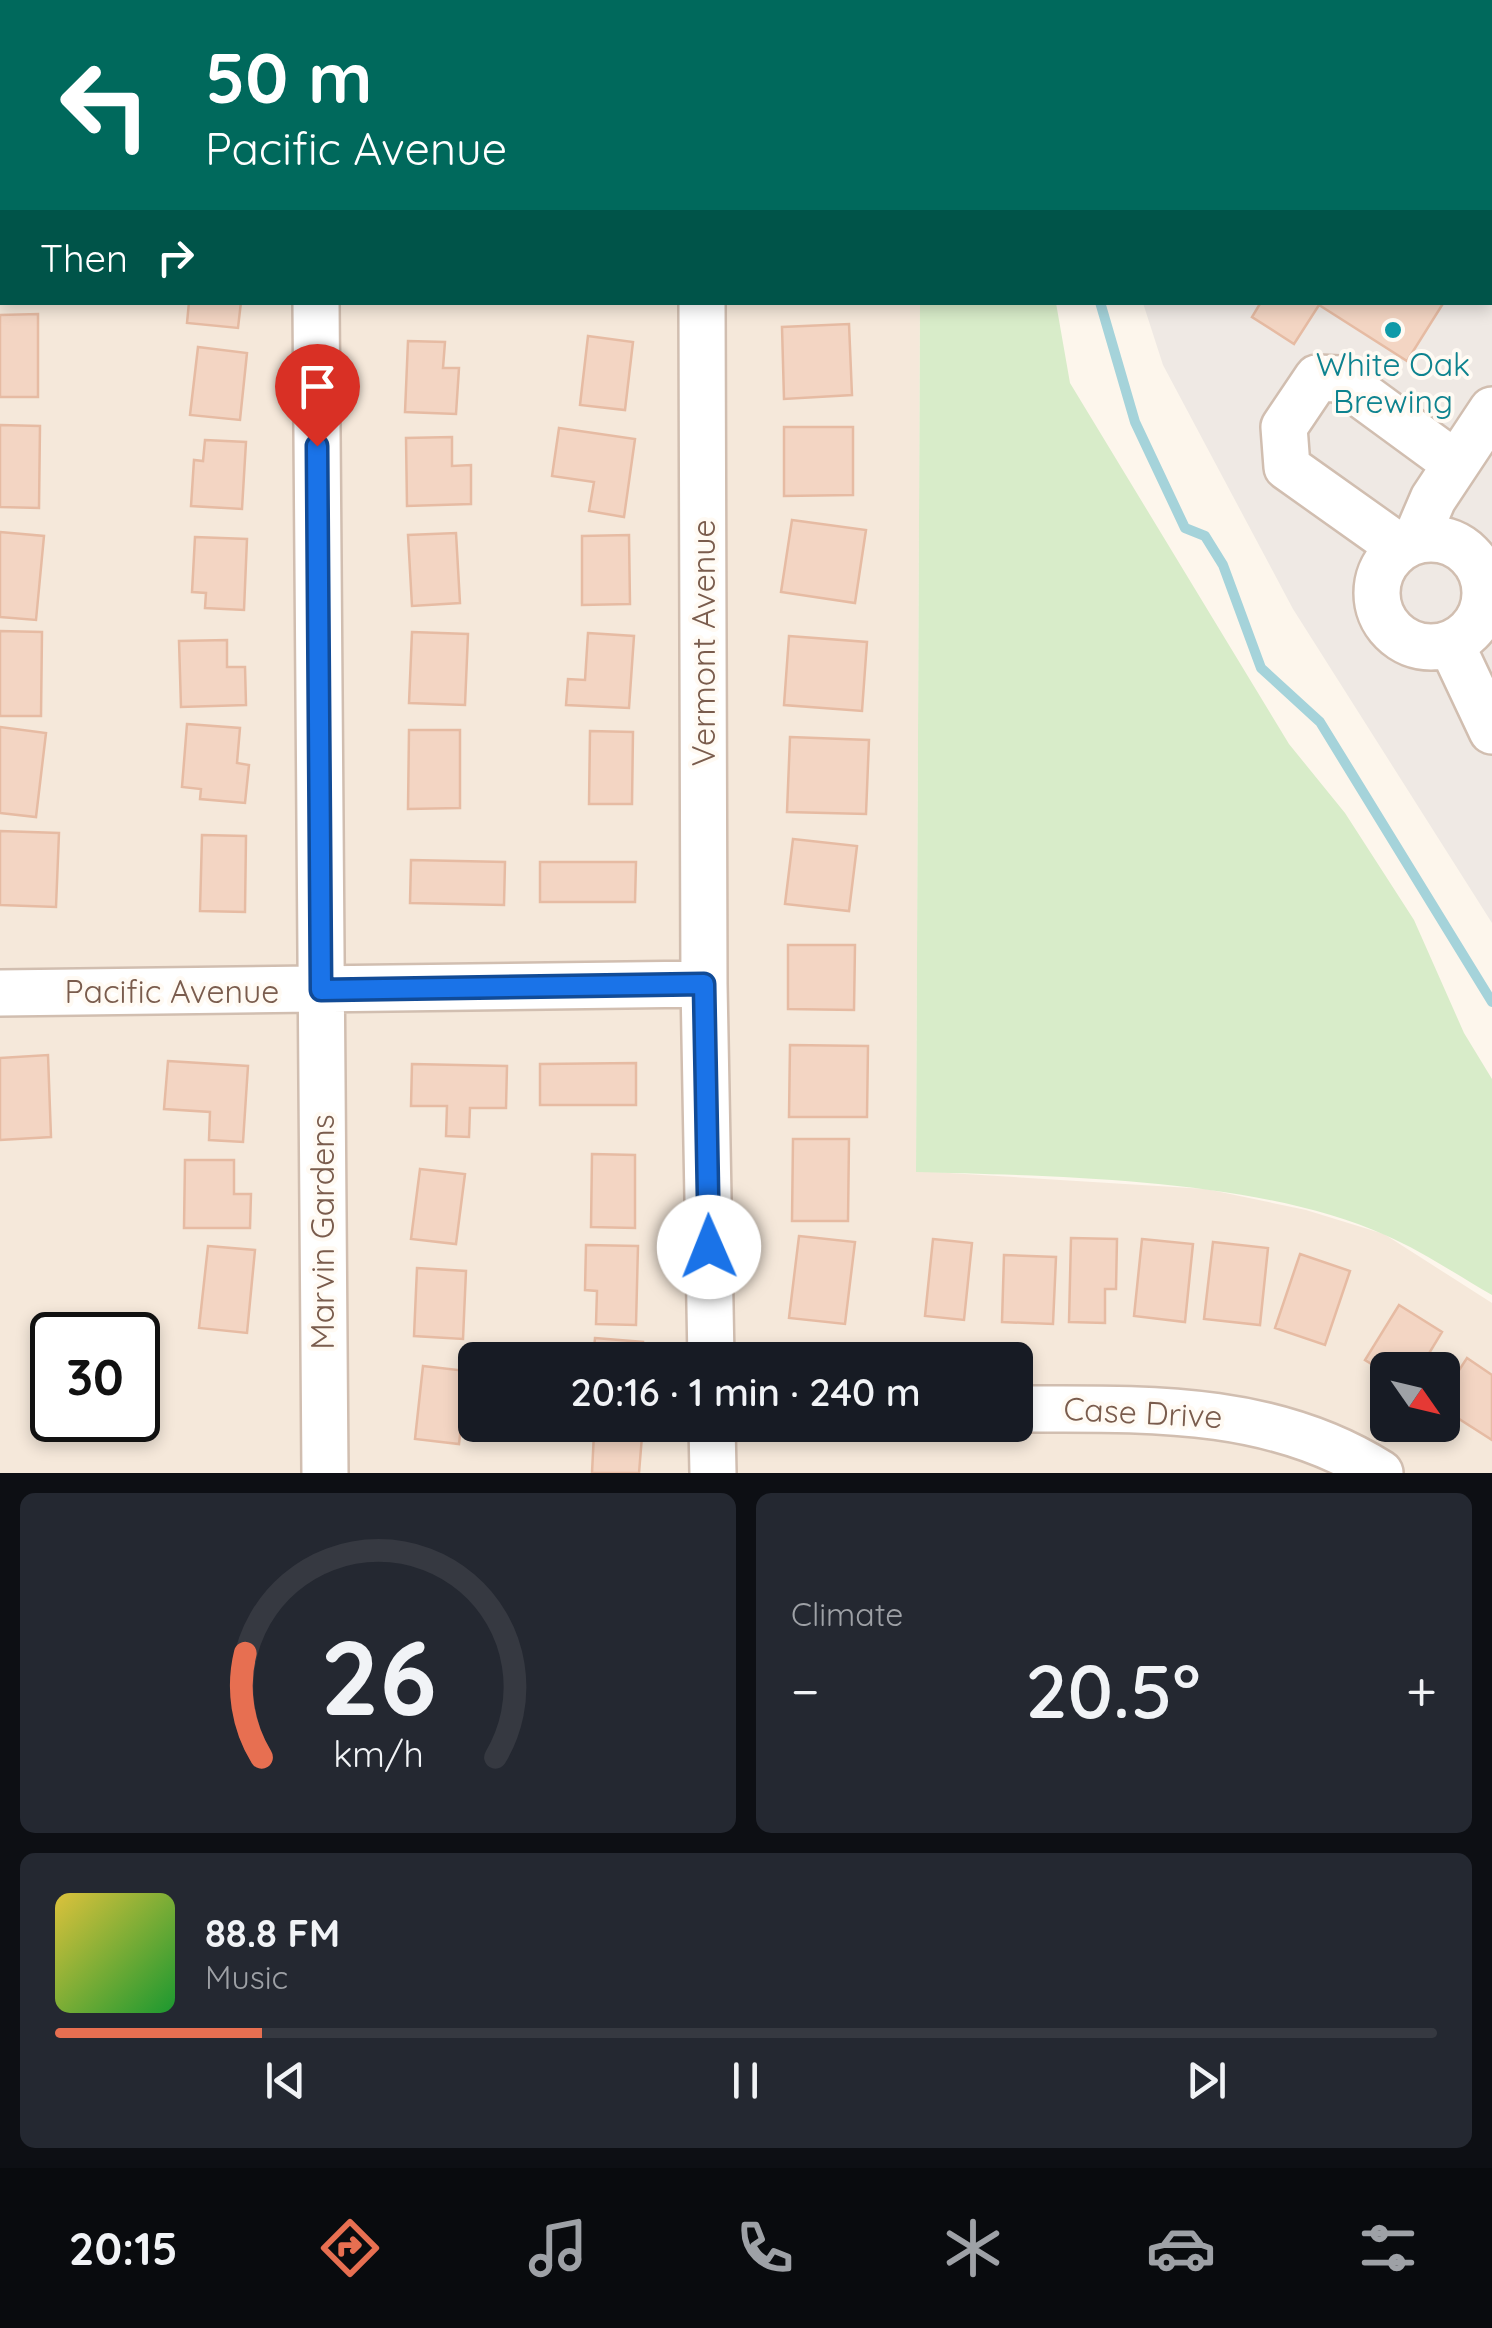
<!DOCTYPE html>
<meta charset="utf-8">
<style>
:root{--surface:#171b24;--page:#242831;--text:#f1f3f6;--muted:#9ea1a6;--line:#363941;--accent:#e76f51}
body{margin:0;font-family:Quicksand,sans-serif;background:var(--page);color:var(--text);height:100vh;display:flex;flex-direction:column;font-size:38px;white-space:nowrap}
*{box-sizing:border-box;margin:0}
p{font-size:32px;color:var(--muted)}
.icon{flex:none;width:55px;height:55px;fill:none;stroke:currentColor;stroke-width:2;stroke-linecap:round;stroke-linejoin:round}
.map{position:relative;height:1473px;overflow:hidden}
.sheet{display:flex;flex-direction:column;gap:20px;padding:20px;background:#0d0f14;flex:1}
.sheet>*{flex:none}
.banner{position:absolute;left:0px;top:0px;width:1492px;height:305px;box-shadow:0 5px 15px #0003;background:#00695c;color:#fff;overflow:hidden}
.needle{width:65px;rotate:124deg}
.buttons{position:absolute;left:1370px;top:1352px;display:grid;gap:20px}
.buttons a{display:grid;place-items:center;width:90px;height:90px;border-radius:15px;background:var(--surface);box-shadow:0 5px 15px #0003;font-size:50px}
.speed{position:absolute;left:30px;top:1312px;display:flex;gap:20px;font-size:50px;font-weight:700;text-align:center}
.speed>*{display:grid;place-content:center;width:130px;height:130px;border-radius:50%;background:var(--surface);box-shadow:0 5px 15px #0003;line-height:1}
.speed .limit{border:5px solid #111;border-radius:15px;background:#fff;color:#111}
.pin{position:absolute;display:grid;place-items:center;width:85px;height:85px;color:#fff;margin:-102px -42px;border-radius:50% 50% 50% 0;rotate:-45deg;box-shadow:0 0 10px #0007}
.pin .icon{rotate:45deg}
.me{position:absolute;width:110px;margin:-55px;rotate:359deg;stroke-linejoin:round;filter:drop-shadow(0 0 8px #0008)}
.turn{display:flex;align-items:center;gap:35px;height:210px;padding:0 40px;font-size:45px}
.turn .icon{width:130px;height:130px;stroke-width:2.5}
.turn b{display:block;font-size:70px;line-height:85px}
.then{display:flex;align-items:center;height:95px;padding:0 40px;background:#0003;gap:20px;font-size:38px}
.big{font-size:75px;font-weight:600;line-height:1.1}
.sheet .tile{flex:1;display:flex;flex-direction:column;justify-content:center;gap:15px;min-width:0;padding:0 35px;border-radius:15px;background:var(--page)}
.sheet .dial{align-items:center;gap:0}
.dial svg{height:260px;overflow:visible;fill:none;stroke:var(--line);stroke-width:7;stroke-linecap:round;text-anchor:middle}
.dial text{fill:var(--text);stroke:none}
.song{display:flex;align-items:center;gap:30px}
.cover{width:120px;height:120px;border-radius:15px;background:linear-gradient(135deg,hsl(50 70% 55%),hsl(130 70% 35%))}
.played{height:10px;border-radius:5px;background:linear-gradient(90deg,var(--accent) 15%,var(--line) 15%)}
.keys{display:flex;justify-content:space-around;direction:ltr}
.heat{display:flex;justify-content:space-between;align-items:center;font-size:55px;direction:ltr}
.sheet .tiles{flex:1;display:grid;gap:20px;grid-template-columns:1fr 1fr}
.tile:last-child{grid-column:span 2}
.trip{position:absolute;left:458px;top:1342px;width:575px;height:100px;border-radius:15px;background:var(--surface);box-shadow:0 5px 15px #0003;font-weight:600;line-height:100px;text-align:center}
.tab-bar{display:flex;height:160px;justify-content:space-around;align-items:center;background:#090b0e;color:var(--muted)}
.tab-bar .icon{width:70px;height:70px}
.tab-bar .current{color:var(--accent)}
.tab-bar b{font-size:45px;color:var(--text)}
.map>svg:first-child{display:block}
</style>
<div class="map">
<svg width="1492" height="1473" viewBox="0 0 1492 1473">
<rect width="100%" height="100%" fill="#fdf6ec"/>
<path fill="#f5e8da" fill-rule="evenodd" d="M0 0H922L2 2V302L920 303 916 1171 1206 1189 1306 1210 1384 1234 1492 1303V1473H0ZM52 1335H138V1420H52ZM475 1360H1015V1425H475ZM1388 1370H1442V1425H1388Z"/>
<path fill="#efe9e4" d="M1155 0H1492V923L1293 609 1163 365 1143 303 1490 302V2Z"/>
<path fill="#d8ecc9" d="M920 303H1056L1070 383 1289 744 1345 813 1414 920 1464 1033 1492 1079V1295C1457 1275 1422 1251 1385 1235 1259 1178 1055 1176 916 1172Z"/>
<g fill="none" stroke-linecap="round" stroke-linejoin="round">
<path stroke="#a5d3da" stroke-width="10" d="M1111 2 1112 0
M1100 302 1135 422 1185 528 1205 536 1223 565 1261 668 1320 722 1492 1002"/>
</g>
<path fill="#f3d5c3" stroke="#e6bba3" stroke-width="2.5" d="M0 0 50 2H2L0 68Z
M1334 0H1445L1449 2H1332Z
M189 302H241L238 328 187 323Z
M1261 302H1444L1407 361 1319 305 1294 344 1252 317Z
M38 314V397H0V315Z
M849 324 852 395 784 399 782 327Z
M588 336 633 342 625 410 580 405Z
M408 341 445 342 443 368H459L456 414 405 412Z
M198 347 247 353 240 420 190 415Z
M0 425 40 426 39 508 0 507Z
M784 427H853V495L784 496Z
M559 428 635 439 624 517 589 511 594 482 552 476Z
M452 437V466L471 465V504L407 506 406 438Z
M205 440 246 442 242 509 191 506 194 460 203 461Z
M792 520 866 530 855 603 781 592Z
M0 532 44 536 36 620 0 617Z
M456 533 460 603 412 606 408 535Z
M629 535 630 604 582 605V536Z
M195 537 247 539 244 610 205 608 206 593 192 592Z
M0 631 42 632 41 716H0Z
M412 632 468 634 465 705 409 703Z
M588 633 634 636 629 708 566 705 568 679 585 680Z
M789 636 867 642 862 711 784 705Z
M227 640V667H245L246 705 181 707 179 641Z
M187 724 240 728 237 763 249 765 245 803 200 799 201 789 182 787Z
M0 727 46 733 36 817 0 813Z
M409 730H460V808L408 809Z
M590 731 633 732 632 804H589Z
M790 737 869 740 866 814 787 812Z
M0 831 59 833 56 907 0 905Z
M202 835 246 836 245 912 200 911Z
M793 839 857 846 849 911 785 904Z
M411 860 505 862 504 905 410 903Z
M540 862H636L635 902H540Z
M788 945H855L854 1010 788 1009Z
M790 1045 868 1046 867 1117H789Z
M48 1055 51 1137 0 1140V1058Z
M168 1061 248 1066 243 1142 209 1140 210 1112 164 1109Z
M636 1063V1105H540V1064Z
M412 1064 507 1066 506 1108H470L469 1137 446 1136 447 1106H411Z
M793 1139H849L848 1221H792Z
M592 1154 635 1155V1228L591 1227Z
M185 1160H234V1194H251L250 1228H184Z
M420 1169 465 1174 456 1244 411 1239Z
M799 1236 855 1242 845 1324 789 1318Z
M1071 1238 1117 1239 1116 1289H1105V1323L1069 1322Z
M933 1239 972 1243 964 1320 925 1316Z
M1142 1239 1193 1244 1185 1322 1134 1316Z
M1213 1242 1268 1248 1260 1325 1204 1319Z
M586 1245 638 1246 636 1325 596 1324 597 1291 585 1290Z
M208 1246 255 1250 247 1333 199 1328Z
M1300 1254 1350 1271 1325 1345 1275 1328Z
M1004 1255 1056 1257 1053 1324 1002 1322Z
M417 1268 466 1271 463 1339 414 1336Z
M1399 1305 1442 1332 1419 1370H1388V1374L1365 1360Z
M595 1338 643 1342 642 1360H593Z
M1467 1358 1492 1375V1440L1442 1408V1396Z
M423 1366 467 1371 459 1444 415 1439Z
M594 1433 642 1436 639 1473H592Z"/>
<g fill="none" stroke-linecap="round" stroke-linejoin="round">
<defs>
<path id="minor" d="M1490 198 1492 200
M316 302 325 1473
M702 302 704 984 711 1360
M1377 593a54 54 0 1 1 108 0a54 54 0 1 1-108 0Z
M1415 541 1433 499 1492 410
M1401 548 1287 467 1284 427 1317 378 1340 379 1456 464
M1451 644 1492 731
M0 993 704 984
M1015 1409C1141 1409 1269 1403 1380 1473
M712 1425 713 1473"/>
</defs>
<use href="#minor" stroke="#d1beb0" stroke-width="50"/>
<use href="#minor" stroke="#fff" stroke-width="45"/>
</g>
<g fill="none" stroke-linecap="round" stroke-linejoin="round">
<defs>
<path id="route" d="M317 446 321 990 704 984 709 1247"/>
</defs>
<use href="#route" stroke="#114b97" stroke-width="25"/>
<use href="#route" stroke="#1a73e8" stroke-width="18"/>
</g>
<circle fill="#0f9aa8" stroke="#fffaf3" stroke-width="4" cx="1393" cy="330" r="10"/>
<g text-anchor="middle" stroke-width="8" stroke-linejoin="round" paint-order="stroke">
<g font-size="32" fill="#0d838f" stroke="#fffaf3">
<text x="1393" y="376">White Oak<tspan x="1393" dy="37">Brewing</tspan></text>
</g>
<g font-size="32" fill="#7a5c4d" stroke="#fffaf3">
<text transform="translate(704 643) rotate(-90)" y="11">Vermont Avenue</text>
<text x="172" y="1003">Pacific Avenue</text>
<text transform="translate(323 1232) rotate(-90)" y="11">Marvin Gardens</text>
<text transform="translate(1143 1413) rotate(3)" y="11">Case Drive</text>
</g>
</g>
</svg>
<div class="buttons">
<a><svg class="needle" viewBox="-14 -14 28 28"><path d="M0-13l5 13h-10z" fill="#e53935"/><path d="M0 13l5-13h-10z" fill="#9ea1a6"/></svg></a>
</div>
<div class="speed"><div class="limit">30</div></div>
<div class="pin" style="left:317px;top:446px;background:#d93025"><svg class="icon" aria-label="arrive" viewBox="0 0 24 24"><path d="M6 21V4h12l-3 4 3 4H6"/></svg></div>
<svg class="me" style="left:709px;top:1247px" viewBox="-20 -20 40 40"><circle r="19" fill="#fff"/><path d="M0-13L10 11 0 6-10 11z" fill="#1a73e8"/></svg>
<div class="trip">20:16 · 1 min · 240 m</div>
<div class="banner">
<div class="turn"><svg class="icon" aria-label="left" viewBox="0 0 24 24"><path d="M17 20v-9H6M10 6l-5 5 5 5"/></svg><div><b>50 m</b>Pacific Avenue</div></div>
<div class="then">Then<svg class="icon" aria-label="right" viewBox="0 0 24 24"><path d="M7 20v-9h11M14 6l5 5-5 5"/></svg></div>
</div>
</div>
<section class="sheet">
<div class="tiles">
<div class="tile dial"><svg viewBox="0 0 100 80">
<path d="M14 69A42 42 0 1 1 86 69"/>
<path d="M14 69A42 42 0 0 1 9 37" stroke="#e76f51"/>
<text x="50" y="56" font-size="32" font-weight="700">26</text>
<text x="50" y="72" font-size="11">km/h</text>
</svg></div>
<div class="tile"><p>Climate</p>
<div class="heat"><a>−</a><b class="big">20.5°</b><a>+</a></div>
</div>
<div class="tile">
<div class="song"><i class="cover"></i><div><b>88.8 FM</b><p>Music</p></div></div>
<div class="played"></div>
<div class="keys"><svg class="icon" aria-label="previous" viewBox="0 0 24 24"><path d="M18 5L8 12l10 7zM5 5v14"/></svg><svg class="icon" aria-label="pause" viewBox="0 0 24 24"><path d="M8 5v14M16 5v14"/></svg><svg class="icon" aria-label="next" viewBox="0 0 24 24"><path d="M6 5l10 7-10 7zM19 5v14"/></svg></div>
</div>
</div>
</section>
<nav class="tab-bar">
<b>20:15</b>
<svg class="icon current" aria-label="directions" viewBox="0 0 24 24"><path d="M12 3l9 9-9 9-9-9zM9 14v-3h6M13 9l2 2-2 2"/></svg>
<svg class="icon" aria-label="music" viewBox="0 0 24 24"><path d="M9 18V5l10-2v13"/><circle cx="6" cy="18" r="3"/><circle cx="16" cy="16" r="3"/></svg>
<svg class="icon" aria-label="phone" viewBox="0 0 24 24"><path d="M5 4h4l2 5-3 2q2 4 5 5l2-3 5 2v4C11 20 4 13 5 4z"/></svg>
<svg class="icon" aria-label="climate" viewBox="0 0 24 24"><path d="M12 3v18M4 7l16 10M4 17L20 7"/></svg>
<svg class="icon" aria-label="car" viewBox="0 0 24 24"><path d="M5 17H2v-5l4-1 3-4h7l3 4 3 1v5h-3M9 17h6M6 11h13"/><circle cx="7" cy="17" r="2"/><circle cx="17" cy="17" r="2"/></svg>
<svg class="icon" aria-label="filters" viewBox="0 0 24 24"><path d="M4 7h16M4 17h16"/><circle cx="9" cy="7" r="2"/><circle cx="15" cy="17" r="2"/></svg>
</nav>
